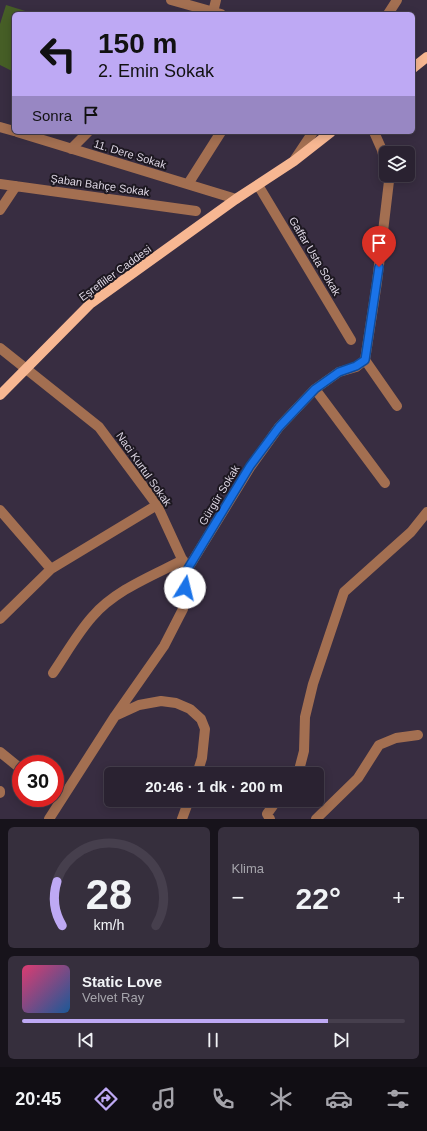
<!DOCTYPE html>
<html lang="tr">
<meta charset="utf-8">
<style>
:root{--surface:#2a2231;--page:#362f3d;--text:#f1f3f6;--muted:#a5a4ab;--line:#463f4d;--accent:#bea9f4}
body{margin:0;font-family:Helvetica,sans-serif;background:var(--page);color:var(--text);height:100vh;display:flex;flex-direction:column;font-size:15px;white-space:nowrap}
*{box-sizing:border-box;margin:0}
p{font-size:13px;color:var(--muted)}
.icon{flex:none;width:22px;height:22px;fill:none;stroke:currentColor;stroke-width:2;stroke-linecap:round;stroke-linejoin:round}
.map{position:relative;height:819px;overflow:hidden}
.details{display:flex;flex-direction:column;gap:8px;padding:8px;background:#17131b;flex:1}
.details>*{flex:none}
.hud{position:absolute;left:12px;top:12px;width:403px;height:122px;border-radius:6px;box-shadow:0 2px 10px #0003,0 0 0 1px var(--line);background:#bea9f4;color:#111;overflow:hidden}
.tools{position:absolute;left:379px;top:146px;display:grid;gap:8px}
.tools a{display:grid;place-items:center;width:36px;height:36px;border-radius:6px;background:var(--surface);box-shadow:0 2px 10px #0003,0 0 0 1px var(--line);font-size:20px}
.speed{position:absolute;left:12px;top:755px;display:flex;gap:8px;font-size:20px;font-weight:700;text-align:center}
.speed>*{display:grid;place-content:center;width:52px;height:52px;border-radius:50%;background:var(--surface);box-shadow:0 2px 10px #0003,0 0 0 1px var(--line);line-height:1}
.speed .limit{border:6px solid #d22;background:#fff;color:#111}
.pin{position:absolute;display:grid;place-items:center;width:34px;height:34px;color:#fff;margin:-41px -17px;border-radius:50% 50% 50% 0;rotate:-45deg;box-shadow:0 0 4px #0007}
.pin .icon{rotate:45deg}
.me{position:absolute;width:44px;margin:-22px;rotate:9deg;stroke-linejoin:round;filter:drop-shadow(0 0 3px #0008)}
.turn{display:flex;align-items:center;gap:14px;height:84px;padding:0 20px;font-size:18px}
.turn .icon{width:52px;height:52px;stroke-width:2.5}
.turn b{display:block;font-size:28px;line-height:34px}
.then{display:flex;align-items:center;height:38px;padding:0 20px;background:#0003;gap:8px;font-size:15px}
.big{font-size:30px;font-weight:700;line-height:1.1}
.details .tile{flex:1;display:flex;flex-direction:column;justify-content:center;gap:6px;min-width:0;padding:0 14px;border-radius:6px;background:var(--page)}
.details .dial{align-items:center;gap:0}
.dial svg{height:104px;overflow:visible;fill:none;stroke:var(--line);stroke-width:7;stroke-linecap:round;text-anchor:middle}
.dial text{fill:var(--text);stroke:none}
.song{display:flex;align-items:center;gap:12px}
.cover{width:48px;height:48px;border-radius:6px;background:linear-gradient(135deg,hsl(340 70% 55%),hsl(210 70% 35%))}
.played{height:4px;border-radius:2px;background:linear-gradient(90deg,var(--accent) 80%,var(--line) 80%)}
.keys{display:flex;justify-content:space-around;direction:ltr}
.heat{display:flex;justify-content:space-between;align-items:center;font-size:22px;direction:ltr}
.details .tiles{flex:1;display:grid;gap:8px;grid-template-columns:1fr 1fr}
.tile:last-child{grid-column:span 2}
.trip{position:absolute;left:104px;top:767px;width:220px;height:40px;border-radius:6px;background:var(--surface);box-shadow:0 2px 10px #0003,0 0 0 1px var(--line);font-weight:700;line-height:40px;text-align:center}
.tabs{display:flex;height:64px;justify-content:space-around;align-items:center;background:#110e14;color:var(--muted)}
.tabs .icon{width:28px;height:28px}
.tabs .current{color:var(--accent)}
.tabs b{font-size:18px;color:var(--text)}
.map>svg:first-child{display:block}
</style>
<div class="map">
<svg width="427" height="819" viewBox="0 0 427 819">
<rect width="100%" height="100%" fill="#382d41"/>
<path fill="#465e26" d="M6 5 35 14H14V72L0 65V24Z"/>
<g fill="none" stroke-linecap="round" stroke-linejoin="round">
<path stroke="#a36f51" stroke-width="10" d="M171 0 221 14
M213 12 216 0
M388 14 397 0
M0 127 14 131
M17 132 236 199
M374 132 382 150 386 167
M71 149 88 132
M295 159 313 132
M388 175 389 181 377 282 365 360 397 406
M0 184 196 211
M188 184 221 132
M258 185 351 340
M0 210 16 186
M0 348 99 427 157 505 187 570 183 609 164 646 115 716
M315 389 385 483
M0 510 51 569 157 505
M187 570 251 466 279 427 315 389 339 372 356 367 365 360
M0 619 51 569
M53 673C66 654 77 634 92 617 115 590 152 576 183 560
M0 752 21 769
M298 774 304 751 305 717 313 684 344 592 411 532 427 512
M0 791V793
M49 819 115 716 139 705 161 701 176 703 190 709 201 719 205 729 202 758 197 774
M182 819 189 800
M270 819 267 814 277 800
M316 819 358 778 379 745 396 738 418 735"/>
<path stroke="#f7b792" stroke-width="10" d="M413 68 427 57
M0 395 90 304 236 199 294 161 331 132"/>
</g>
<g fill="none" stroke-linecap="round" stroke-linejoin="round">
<defs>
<path id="route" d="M185 588 187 570 250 466 279 427 315 389 339 372 356 366 365 360 379 267"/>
</defs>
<use href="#route" stroke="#114b97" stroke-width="10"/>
<use href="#route" stroke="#1a73e8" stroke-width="7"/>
</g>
<g text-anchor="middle" stroke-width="4" stroke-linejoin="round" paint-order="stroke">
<g font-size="11" fill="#ddd6e3" stroke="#1d1821">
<text transform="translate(130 154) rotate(17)" y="4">11. Dere Sokak</text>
<text transform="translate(100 185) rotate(8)" y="4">Şaban Bahçe Sokak</text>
<text transform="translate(315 256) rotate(59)" y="4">Gaffar Usta Sokak</text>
<text transform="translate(115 273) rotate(-36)" y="4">Eşrefliler Caddesi</text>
<text transform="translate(144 469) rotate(55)" y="4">Naci Kurtul Sokak</text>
<text transform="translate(219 495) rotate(-59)" y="4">Gürgür Sokak</text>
</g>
</g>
</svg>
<div class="tools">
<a><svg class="icon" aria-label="layers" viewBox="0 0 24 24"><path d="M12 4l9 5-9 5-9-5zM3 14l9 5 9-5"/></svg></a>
</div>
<div class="speed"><div class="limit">30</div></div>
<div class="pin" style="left:379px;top:267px;background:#d93025"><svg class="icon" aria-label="arrive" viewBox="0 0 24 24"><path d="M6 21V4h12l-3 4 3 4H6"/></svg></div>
<svg class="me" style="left:185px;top:588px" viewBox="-20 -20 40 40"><circle r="19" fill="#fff"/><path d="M0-13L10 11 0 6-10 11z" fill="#1a73e8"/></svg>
<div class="trip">20:46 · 1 dk · 200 m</div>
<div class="hud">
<div class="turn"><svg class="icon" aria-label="left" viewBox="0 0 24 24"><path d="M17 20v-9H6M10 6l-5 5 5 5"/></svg><div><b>150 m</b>2. Emin Sokak</div></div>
<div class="then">Sonra<svg class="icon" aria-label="arrive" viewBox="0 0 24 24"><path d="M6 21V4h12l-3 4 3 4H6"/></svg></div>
</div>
</div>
<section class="details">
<div class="tiles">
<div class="tile dial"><svg viewBox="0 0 100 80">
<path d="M14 69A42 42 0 1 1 86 69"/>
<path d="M14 69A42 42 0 0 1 10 35" stroke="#bea9f4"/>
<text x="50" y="56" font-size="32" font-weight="700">28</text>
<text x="50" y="72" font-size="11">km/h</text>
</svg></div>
<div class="tile"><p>Klima</p>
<div class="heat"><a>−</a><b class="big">22°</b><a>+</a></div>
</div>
<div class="tile">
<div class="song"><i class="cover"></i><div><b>Static Love</b><p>Velvet Ray</p></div></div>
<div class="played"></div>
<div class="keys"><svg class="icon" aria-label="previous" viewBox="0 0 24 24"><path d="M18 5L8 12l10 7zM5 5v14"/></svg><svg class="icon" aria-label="pause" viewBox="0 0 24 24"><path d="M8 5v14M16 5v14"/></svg><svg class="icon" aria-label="next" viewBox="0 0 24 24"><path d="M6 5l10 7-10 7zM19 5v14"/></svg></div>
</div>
</div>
</section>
<nav class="tabs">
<b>20:45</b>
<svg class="icon current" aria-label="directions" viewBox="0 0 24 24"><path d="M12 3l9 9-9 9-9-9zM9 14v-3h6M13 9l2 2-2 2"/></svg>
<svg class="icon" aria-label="music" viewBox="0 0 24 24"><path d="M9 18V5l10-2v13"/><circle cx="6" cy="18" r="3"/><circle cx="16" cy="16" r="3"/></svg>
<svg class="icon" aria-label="phone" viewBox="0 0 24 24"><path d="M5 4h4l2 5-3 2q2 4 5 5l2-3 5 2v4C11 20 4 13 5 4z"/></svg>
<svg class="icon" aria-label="climate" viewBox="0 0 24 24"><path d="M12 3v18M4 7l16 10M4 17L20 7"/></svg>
<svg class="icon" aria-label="car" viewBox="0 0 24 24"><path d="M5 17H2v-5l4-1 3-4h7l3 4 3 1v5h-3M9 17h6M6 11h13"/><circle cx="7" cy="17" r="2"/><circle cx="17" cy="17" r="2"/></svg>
<svg class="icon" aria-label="filters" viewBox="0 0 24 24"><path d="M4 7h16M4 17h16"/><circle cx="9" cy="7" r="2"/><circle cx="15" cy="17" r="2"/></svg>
</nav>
